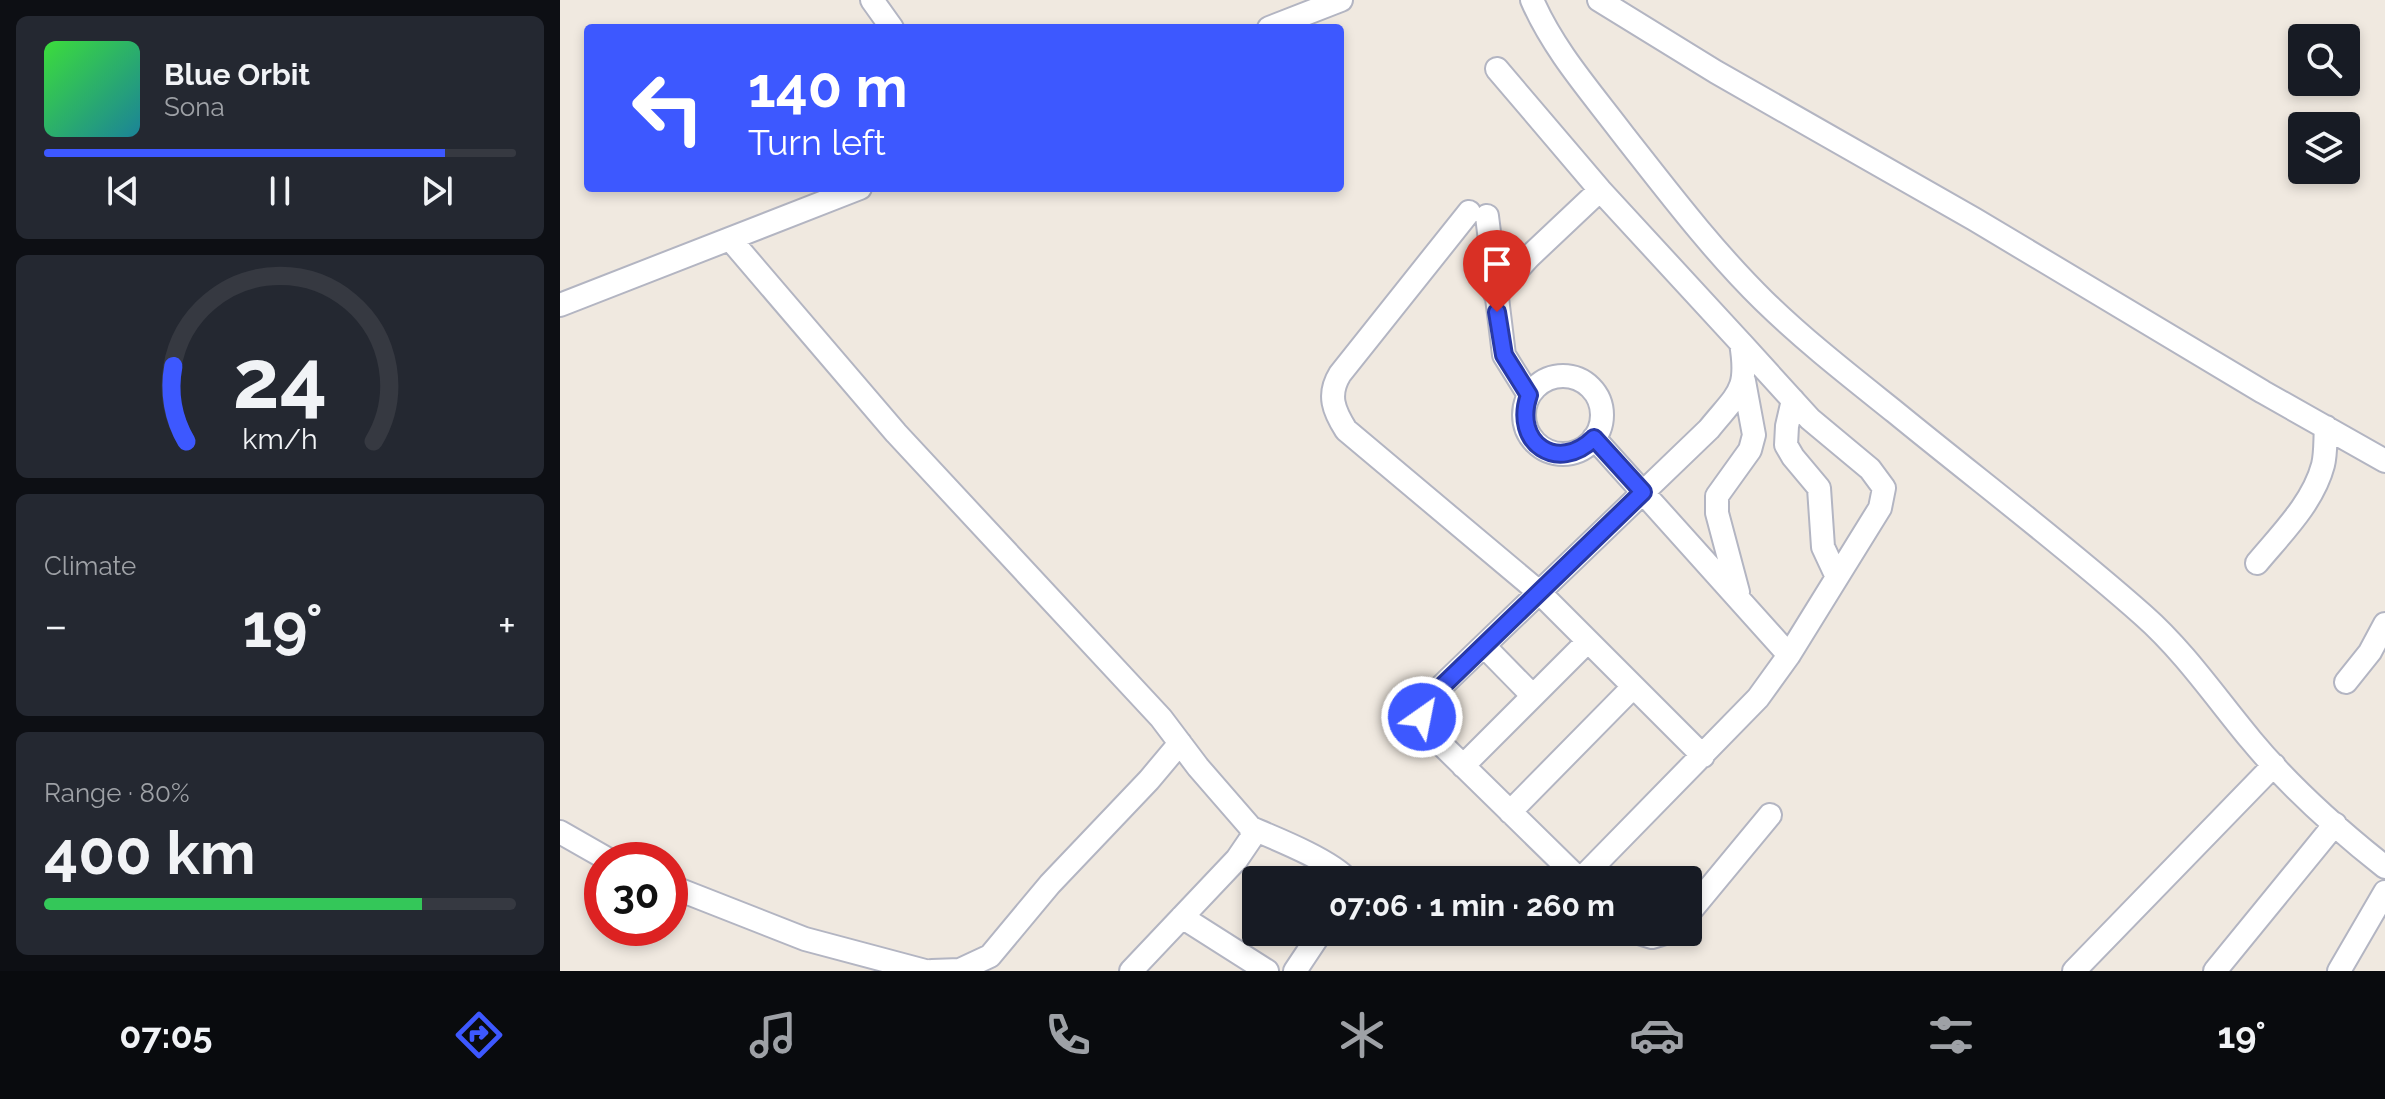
<!DOCTYPE html>
<meta charset="utf-8">
<style>
:root{--surface:#171b24;--page:#242831;--text:#f1f3f6;--muted:#9ea1a6;--line:#363941;--accent:#3d58ff}
body{margin:0;font-family:Raleway,sans-serif;background:var(--page);color:var(--text);height:100vh;display:flex;flex-direction:column;font-size:30px;white-space:nowrap}
*{box-sizing:border-box;margin:0}
p{font-size:26px;color:var(--muted)}
.icon{flex:none;width:44px;height:44px;fill:none;stroke:currentColor;stroke-width:2;stroke-linecap:round;stroke-linejoin:round}
.map{position:relative;flex:1;overflow:hidden}
.details{display:flex;flex-direction:column;gap:16px;padding:16px;background:#0d0f14;width:560px}
.details>*{flex:none}
.top-card{position:absolute;left:24px;top:24px;width:760px;height:168px;border-radius:8px;box-shadow:0 4px 12px #0003;background:#3d58ff;color:#fff;overflow:hidden}
.buttons{position:absolute;left:1728px;top:24px;display:grid;gap:16px}
.buttons a{display:grid;place-items:center;width:72px;height:72px;border-radius:8px;background:var(--surface);box-shadow:0 4px 12px #0003;font-size:40px}
.speed{position:absolute;left:24px;top:842px;display:flex;gap:16px;font-size:40px;font-weight:700;text-align:center}
.speed>*{display:grid;place-content:center;width:104px;height:104px;border-radius:50%;background:var(--surface);box-shadow:0 4px 12px #0003;line-height:1}
.speed .limit{border:12px solid #d22;background:#fff;color:#111}
.pin{position:absolute;display:grid;place-items:center;width:68px;height:68px;color:#fff;margin:-82px -34px;border-radius:50% 50% 50% 0;rotate:-45deg;box-shadow:0 0 8px #0007}
.pin .icon{rotate:45deg}
.me{position:absolute;width:88px;margin:-44px;rotate:33deg;stroke-linejoin:round;filter:drop-shadow(0 0 6px #0008)}
.turn{display:flex;align-items:center;gap:28px;height:168px;padding:0 32px;font-size:36px}
.turn .icon{width:104px;height:104px;stroke-width:2.5}
.turn b{display:block;font-size:56px;line-height:68px}
.big{font-size:60px;font-weight:700;line-height:1.1}
.details .card{flex:1;display:flex;flex-direction:column;justify-content:center;gap:12px;min-width:0;padding:0 28px;border-radius:12px;background:var(--page)}
.details .dial{align-items:center;gap:0}
.dial svg{height:208px;overflow:visible;fill:none;stroke:var(--line);stroke-width:7;stroke-linecap:round;text-anchor:middle}
.dial text{fill:var(--text);stroke:none}
.song{display:flex;align-items:center;gap:24px}
.cover{width:96px;height:96px;border-radius:12px;background:linear-gradient(135deg,hsl(120 70% 55%),hsl(190 70% 35%))}
.played{height:8px;border-radius:4px;background:linear-gradient(90deg,var(--accent) 85%,var(--line) 85%)}
.keys{display:flex;justify-content:space-around;direction:ltr}
.heat{display:flex;justify-content:space-between;align-items:center;font-size:44px;direction:ltr}
.charge{height:12px;border-radius:6px;background:linear-gradient(90deg,#34c759 80%,var(--line) 0)}
.trip{position:absolute;left:682px;top:866px;width:460px;height:80px;border-radius:8px;background:var(--surface);box-shadow:0 4px 12px #0003;font-weight:700;line-height:80px;text-align:center}
.tabs{display:flex;height:128px;justify-content:space-around;align-items:center;background:#090b0e;color:var(--muted)}
.tabs .icon{width:56px;height:56px}
.tabs .active{color:var(--accent)}
.tabs b{font-size:36px;color:var(--text)}
main{display:flex;flex:1;min-height:0}
.map>svg:first-child{display:block}
</style>
<main>
<section class="details">
<div class="card">
<div class="song"><i class="cover"></i><div><b>Blue Orbit</b><p>Sona</p></div></div>
<div class="played"></div>
<div class="keys"><svg class="icon" aria-label="previous" viewBox="0 0 24 24"><path d="M18 5L8 12l10 7zM5 5v14"/></svg><svg class="icon" aria-label="pause" viewBox="0 0 24 24"><path d="M8 5v14M16 5v14"/></svg><svg class="icon" aria-label="next" viewBox="0 0 24 24"><path d="M6 5l10 7-10 7zM19 5v14"/></svg></div>
</div>
<div class="card dial"><svg viewBox="0 0 100 80">
<path d="M14 69A42 42 0 1 1 86 69"/>
<path d="M14 69A42 42 0 0 1 9 40" stroke="#3d58ff"/>
<text x="50" y="56" font-size="32" font-weight="700">24</text>
<text x="50" y="72" font-size="11">km/h</text>
</svg></div>
<div class="card"><p>Climate</p>
<div class="heat"><a>−</a><b class="big">19°</b><a>+</a></div>
</div>
<div class="card"><p>Range · 80%</p><b class="big">400 km</b><div class="charge"></div></div>
</section>
<div class="map">
<svg width="1825" height="971" viewBox="0 0 1825 971">
<rect width="100%" height="100%" fill="#f0e9e0"/>
<g fill="none" stroke-linecap="round" stroke-linejoin="round">
<defs>
<path id="minor" d="M312 0 332 28
M972 0C994 51 1032 93 1065 137 1109 193 1153 251 1204 301 1245 341 1290 376 1335 412 1418 480 1503 544 1583 615 1624 651 1656 698 1691 740 1730 787 1777 829 1825 867
M1039 0 1156 72 1414 219 1703 392 1825 461
M709 28 781 0
M937 69 1040 190 1181 343C1189 391 1178 393 1149 429L888 680C862 706 853 710 879 742L1020 880
M909 212 780 374C767 395 774 411 786 430L980 593 1143 756
M927 216 944 355 969 395
M170 239 336 433 601 718 638 767 691 828 692 837 677 859 571 971
M935 294 969 257 1040 190
M0 305 300 188
M964 415a39 39 0 1 1 78 0a39 39 0 1 1-78 0Z
M1233 400 1227 426 1226 445 1233 457 1259 488 1263 547 1277 577
M1034 438 1229 655
M1697 563C1721 534 1753 503 1763 465 1766 453 1765 439 1766 427
M1178 592 1157 513V496L1190 450 1194 435 1184 381
M924 646 973 696
M1786 682 1810 652 1825 624
M903 766 1028 641
M950 812 1073 687
M691 828C717 839 770 860 788 880
M0 832 49 860
M1020 880 1198 698 1229 655 1320 508 1324 488 1310 469 1250 419 1181 343
M110 886 245 939 365 971
M1128 914 1210 815
M622 917 707 971
M1076 932 1092 937 1108 932
M372 971 400 970 430 956 490 884 589 780 620 743
M735 971 761 932
M1514 971 1714 765
M1655 971 1775 824
M1779 971 1825 892"/>
</defs>
<use href="#minor" stroke="#b3b5c2" stroke-width="26"/>
<use href="#minor" stroke="#fff" stroke-width="22"/>
</g>
<g fill="none" stroke-linecap="round" stroke-linejoin="round">
<defs>
<path id="route" d="M862 717 870 698 1083 492 1034 438C998 474 952 443 969 395L944 355 937 312"/>
</defs>
<use href="#route" stroke="#2839a6" stroke-width="20"/>
<use href="#route" stroke="#3d58ff" stroke-width="14"/>
</g>
</svg>
<div class="buttons">
<a><svg class="icon" aria-label="search" viewBox="0 0 24 24"><circle cx="10" cy="10" r="6"/><path d="M15 15l6 6"/></svg></a>
<a><svg class="icon" aria-label="layers" viewBox="0 0 24 24"><path d="M12 4l9 5-9 5-9-5zM3 14l9 5 9-5"/></svg></a>
</div>
<div class="speed"><div class="limit">30</div></div>
<div class="pin" style="left:937px;top:312px;background:#d93025"><svg class="icon" aria-label="arrive" viewBox="0 0 24 24"><path d="M6 21V4h12l-3 4 3 4H6"/></svg></div>
<svg class="me" style="left:862px;top:717px" viewBox="-20 -20 40 40"><circle r="17" fill="#3d58ff" stroke="#fff" stroke-width="3"/><path d="M0-11L8 9 0 5-8 9z" fill="#fff"/></svg>
<div class="trip">07:06 · 1 min · 260 m</div>
<div class="top-card">
<div class="turn"><svg class="icon" aria-label="left" viewBox="0 0 24 24"><path d="M17 20v-9H6M10 6l-5 5 5 5"/></svg><div><b>140 m</b>Turn left</div></div>
</div>
</div>
</main>
<nav class="tabs">
<b>07:05</b>
<svg class="icon active" aria-label="directions" viewBox="0 0 24 24"><path d="M12 3l9 9-9 9-9-9zM9 14v-3h6M13 9l2 2-2 2"/></svg>
<svg class="icon" aria-label="music" viewBox="0 0 24 24"><path d="M9 18V5l10-2v13"/><circle cx="6" cy="18" r="3"/><circle cx="16" cy="16" r="3"/></svg>
<svg class="icon" aria-label="phone" viewBox="0 0 24 24"><path d="M5 4h4l2 5-3 2q2 4 5 5l2-3 5 2v4C11 20 4 13 5 4z"/></svg>
<svg class="icon" aria-label="climate" viewBox="0 0 24 24"><path d="M12 3v18M4 7l16 10M4 17L20 7"/></svg>
<svg class="icon" aria-label="car" viewBox="0 0 24 24"><path d="M5 17H2v-5l4-1 3-4h7l3 4 3 1v5h-3M9 17h6M6 11h13"/><circle cx="7" cy="17" r="2"/><circle cx="17" cy="17" r="2"/></svg>
<svg class="icon" aria-label="filters" viewBox="0 0 24 24"><path d="M4 7h16M4 17h16"/><circle cx="9" cy="7" r="2"/><circle cx="15" cy="17" r="2"/></svg>
<b>19°</b>
</nav>
